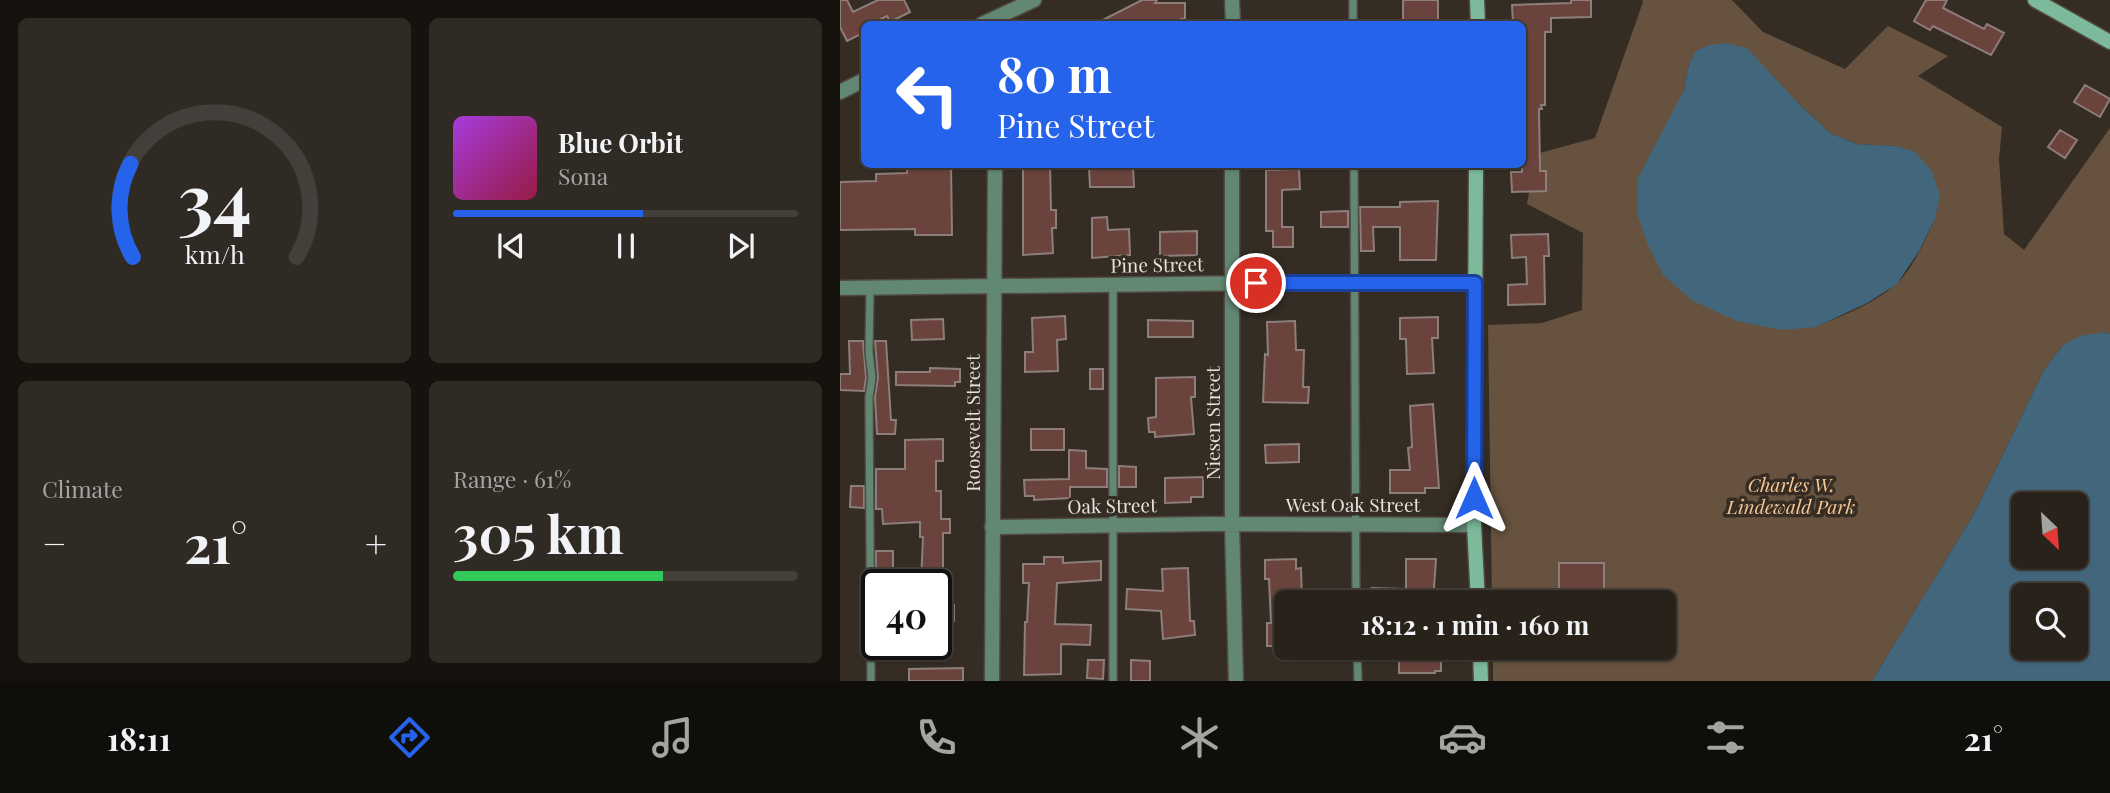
<!DOCTYPE html>
<meta charset="utf-8">
<style>
:root{--surface:#28221b;--page:#302a24;--text:#f1f3f6;--muted:#a5a4a3;--line:#443f3a;--accent:#2563eb}
body{margin:0;font-family:"Playfair Display",serif;background:var(--page);color:var(--text);height:100vh;display:flex;flex-direction:column;font-size:26px;white-space:nowrap}
*{box-sizing:border-box;margin:0}
p{font-size:23px;color:var(--muted)}
.icon{flex:none;width:38px;height:38px;fill:none;stroke:currentColor;stroke-width:2;stroke-linecap:round;stroke-linejoin:round}
.map{position:relative;flex:1;overflow:hidden}
.side{display:flex;flex-direction:column;gap:18px;padding:18px;background:#16130f;width:840px}
.side>*{flex:none}
.top-card{position:absolute;left:21px;top:21px;width:665px;height:147px;border-radius:10px;box-shadow:0 2px 5px #0004,0 0 0 2px var(--line);background:#2563eb;color:#fff;overflow:hidden}
.needle{width:46px;rotate:155deg}
.buttons{position:absolute;left:1171px;top:492px;display:grid;gap:14px}
.buttons a{display:grid;place-items:center;width:77px;height:77px;border-radius:10px;background:var(--surface);box-shadow:0 2px 5px #0004,0 0 0 2px var(--line);font-size:35px}
.speed{position:absolute;left:21px;top:569px;display:flex;gap:14px;font-size:35px;font-weight:700;text-align:center}
.speed>*{display:grid;place-content:center;width:91px;height:91px;border-radius:50%;background:var(--surface);box-shadow:0 2px 5px #0004,0 0 0 2px var(--line);line-height:1}
.speed .limit{border:4px solid #111;border-radius:10px;background:#fff;color:#111}
.pin{position:absolute;display:grid;place-items:center;width:60px;height:60px;color:#fff;margin:-30px;border:4px solid #fff;border-radius:50%;box-shadow:0 2px 7px #0007}
.me{position:absolute;width:77px;margin:-38px;rotate:0deg;stroke-linejoin:round;filter:drop-shadow(0 0 5px #0008)}
.turn{display:flex;align-items:center;gap:24px;height:147px;padding:0 21px;font-size:32px}
.turn .icon{width:91px;height:91px;stroke-width:2.5}
.turn b{display:block;font-size:49px;line-height:60px}
.big{font-size:52px;font-weight:700;line-height:1.1}
.side .widget{flex:1;display:flex;flex-direction:column;justify-content:center;gap:10px;min-width:0;padding:0 24px;border-radius:10px;background:var(--page)}
.side .dial{align-items:center;gap:0}
.dial svg{height:182px;overflow:visible;fill:none;stroke:var(--line);stroke-width:7;stroke-linecap:round;text-anchor:middle}
.dial text{fill:var(--text);stroke:none}
.song{display:flex;align-items:center;gap:21px}
.cover{width:84px;height:84px;border-radius:10px;background:linear-gradient(135deg,hsl(280 70% 55%),hsl(340 70% 35%))}
.played{height:7px;border-radius:4px;background:linear-gradient(90deg,var(--accent) 55%,var(--line) 55%)}
.keys{display:flex;justify-content:space-around;direction:ltr}
.heat{display:flex;justify-content:space-between;align-items:center;font-size:38px;direction:ltr}
.charge{height:10px;border-radius:5px;background:linear-gradient(90deg,#34c759 61%,var(--line) 0)}
.side .tiles{flex:1;display:grid;gap:18px;grid-template-columns:repeat(2,1fr)}
.trip{position:absolute;left:434px;top:590px;width:402px;height:70px;border-radius:10px;background:var(--surface);box-shadow:0 2px 5px #0004,0 0 0 2px var(--line);font-weight:700;line-height:70px;text-align:center}
.dock{display:flex;height:112px;justify-content:space-around;align-items:center;background:#100e0b;color:var(--muted)}
.dock .icon{width:49px;height:49px}
.dock .selected{color:var(--accent)}
.dock b{font-size:32px;color:var(--text)}
main{display:flex;flex:1;min-height:0}
.map>svg:first-child{display:block}
</style>
<main>
<section class="side">
<div class="tiles">
<div class="widget dial"><svg viewBox="0 0 100 80">
<path d="M14 69A42 42 0 1 1 86 69"/>
<path d="M14 69A42 42 0 0 1 13 28" stroke="#2563eb"/>
<text x="50" y="56" font-size="32" font-weight="700">34</text>
<text x="50" y="72" font-size="11">km/h</text>
</svg></div>
<div class="widget">
<div class="song"><i class="cover"></i><div><b>Blue Orbit</b><p>Sona</p></div></div>
<div class="played"></div>
<div class="keys"><svg class="icon" aria-label="previous" viewBox="0 0 24 24"><path d="M18 5L8 12l10 7zM5 5v14"/></svg><svg class="icon" aria-label="pause" viewBox="0 0 24 24"><path d="M8 5v14M16 5v14"/></svg><svg class="icon" aria-label="next" viewBox="0 0 24 24"><path d="M6 5l10 7-10 7zM19 5v14"/></svg></div>
</div>
<div class="widget"><p>Climate</p>
<div class="heat"><a>−</a><b class="big">21°</b><a>+</a></div>
</div>
<div class="widget"><p>Range · 61%</p><b class="big">305 km</b><div class="charge"></div></div>
</div>
</section>
<div class="map">
<svg width="1270" height="681" viewBox="0 0 1270 681">
<rect width="100%" height="100%" fill="#352d24"/>
<path fill="#66523e" fill-rule="evenodd" d="M802 0H892L923 32 1005 69 1048 26 1108 56 1078 76 1162 127 1159 159 1164 234 1184 250 1270 128V334L1264 332 1223 345 1204 370 1135 512 1032 681H653V648H824V602H652L648 325 702 323 742 310 743 233 687 204 696 154 755 138 803 2ZM849 64 957 102 990 133 1017 144 1056 146 1095 219C1086 238 1072 271 1055 285 1033 304 1003 315 976 327L828 123 844 90Z"/>
<path fill="#42677d" fill-rule="evenodd" d="M885 43 907 48 957 102 990 133 1017 144 1056 146 1075 152 1091 170 1100 195 1095 219 1079 251 1057 284 1027 303 976 327 942 330 897 321 853 301 823 275 807 243 797 213 798 178 844 90 849 64 856 51 869 45Z
M1264 332 1270 334V681H1032L1135 512 1204 370 1223 345 1240 336ZM1183 504H1236V556H1183ZM1183 595H1236V648H1183Z"/>
<path fill="#69433c" stroke="#8d7e7b" stroke-width="2" d="M0 0H7L13 12 38 0H64L70 12 50 22 47 16 31 24H24L21 29 23 33 7 41 0 27Z
M302 0H317L315 3H345V19H341V24H255Z
M563 0H598V21L563 20Z
M731 0H751V17L711 18V32H705V105H701L702 109H699L700 171H706V191L672 192 671 172H682V24H673L672 5 731 3Z
M1086 0H1107L1103 8 1144 29 1147 24 1164 33 1151 55 1093 26 1090 30 1074 21Z
M1245 85 1270 99 1260 117 1234 102Z
M1220 130 1237 140 1225 158 1208 147Z
M111 164 112 235H75V229L0 230V182L36 181V174L67 173V165Z
M183 164H210L211 210H216V228H212L213 253 183 255Z
M293 167 294 187H250L249 168Z
M459 169 460 189 442 190V227H453V247H433V231H426V170Z
M598 201 596 260H560V227H533L534 251H521L520 207H560V202Z
M508 211V227H481V212Z
M267 217 268 230 289 229 290 255 252 258V218Z
M357 231V255L320 256V232Z
M708 234 709 256H704L705 304 668 305V285L687 284 686 257 672 258 671 235Z
M225 316 226 339 217 340 218 371 185 372V352H193L192 318Z
M598 317V338H592L594 373 567 374 566 339H560V318Z
M103 319 104 339 72 340 71 320Z
M308 320 353 321V337H308Z
M455 321 456 350H464L463 387H469L468 403 423 402 425 354 428 355 427 322Z
M9 341H23L26 378 24 391 0 390V374H10Z
M35 341H46L51 420H56L55 434H37L35 397 38 378Z
M90 368 120 369V382H115V386L56 385V372H90Z
M250 369H263V389H250Z
M355 377V397H351L354 434 315 437V432H309L308 418 316 417V378Z
M593 404 599 488H585V493H550V470H570L568 448 572 447 570 406Z
M191 429H224V450H191Z
M103 439V461H96V491H101V519H110V533H103V583L81 582 83 537H80V522L43 524 42 509H36V469H65V440Z
M459 444V462L426 463 425 445Z
M229 450 246 451V468L267 469V487H230V498L194 500V496H185L184 480 229 479Z
M279 466 296 467V487H279Z
M363 477V497H351V502L325 503V478Z
M11 486H24V508L10 507Z
M36 551H53V570L36 569Z
M204 557H223V563L261 561V580L217 583 215 624 251 625 250 645 221 644V674L184 675 185 622H187L189 583H183V564H204Z
M456 559V569L461 568 462 602H446V646H427V623H431L429 579H425V560Z
M566 559H596L593 602H532V588L566 589Z
M719 563H764V591H719Z
M348 568 350 621H354L355 635 323 639 321 611 286 609 287 589 323 591 322 569Z
M96 604 114 605V621L96 620Z
M559 652H595V655H601V671H595V673H559Z
M248 660H264L263 679 247 678Z
M291 660 310 661V681H291Z
M123 668V681H69V669Z"/>
<g fill="none" stroke-linecap="round" stroke-linejoin="round">
<defs>
<path id="lane" d="M513 24V0
M514 164 516 602
M30 287 29 352 32 378 29 397 31 681
M517 648 518 681
M273 681V285"/>
<path id="street" d="M392 0 393 24
M142 24 194 0
M0 92 24 80
M392 164V524L396 681
M0 288 416 283H635
M152 527 370 524 634 525
M152 681 155 164"/>
<path id="secondary" d="M637 0 638 24
M1195 0 1270 42
M636 164 634 525 638 602
M640 648 641 681"/>
</defs>
<use href="#lane" stroke="#514a41" stroke-width="10"/>
<use href="#street" stroke="#514a41" stroke-width="17"/>
<use href="#secondary" stroke="#514a41" stroke-width="17"/>
<use href="#lane" stroke="#628874" stroke-width="7"/>
<use href="#street" stroke="#628874" stroke-width="14"/>
<use href="#secondary" stroke="#7cba9b" stroke-width="14"/>
</g>
<g fill="none" stroke-linecap="round" stroke-linejoin="round">
<defs>
<path id="route" d="M416 283H635L634 498"/>
</defs>
<use href="#route" stroke="#184099" stroke-width="18"/>
<use href="#route" stroke="#2563eb" stroke-width="12"/>
</g>
<g text-anchor="middle" stroke-width="7" stroke-linejoin="round" paint-order="stroke">
<g font-size="19" fill="#e7e2dc" stroke="#352d24">
<text transform="translate(317 265) rotate(-1)" y="7">Pine Street</text>
<text transform="translate(133 423) rotate(-90)" y="7">Roosevelt Street</text>
<text transform="translate(373 423) rotate(-90)" y="7">Niesen Street</text>
<text x="513" y="512">West Oak Street</text>
<text transform="translate(272 506) rotate(-1)" y="7">Oak Street</text>
</g>
<g font-size="19" font-style="italic" fill="#f7c695" stroke="#352d24">
<text x="951" y="492">Charles W.<tspan x="951" dy="22">Lindewald Park</tspan></text>
</g>
</g>
</svg>
<div class="buttons">
<a><svg class="needle" viewBox="-14 -14 28 28"><path d="M0-13l5 13h-10z" fill="#e53935"/><path d="M0 13l5-13h-10z" fill="#a5a4a3"/></svg></a>
<a><svg class="icon" aria-label="search" viewBox="0 0 24 24"><circle cx="10" cy="10" r="6"/><path d="M15 15l6 6"/></svg></a>
</div>
<div class="speed"><div class="limit">40</div></div>
<div class="pin" style="left:416px;top:283px;background:#d93025"><svg class="icon" aria-label="arrive" viewBox="0 0 24 24"><path d="M6 21V4h12l-3 4 3 4H6"/></svg></div>
<svg class="me" style="left:634px;top:498px" viewBox="-20 -20 40 40"><path d="M0-17L14 15 0 8-14 15z" fill="#2563eb" stroke="#fff" stroke-width="4"/></svg>
<div class="trip">18:12 · 1 min · 160 m</div>
<div class="top-card">
<div class="turn"><svg class="icon" aria-label="left" viewBox="0 0 24 24"><path d="M17 20v-9H6M10 6l-5 5 5 5"/></svg><div><b>80 m</b>Pine Street</div></div>
</div>
</div>
</main>
<nav class="dock">
<b>18:11</b>
<svg class="icon selected" aria-label="directions" viewBox="0 0 24 24"><path d="M12 3l9 9-9 9-9-9zM9 14v-3h6M13 9l2 2-2 2"/></svg>
<svg class="icon" aria-label="music" viewBox="0 0 24 24"><path d="M9 18V5l10-2v13"/><circle cx="6" cy="18" r="3"/><circle cx="16" cy="16" r="3"/></svg>
<svg class="icon" aria-label="phone" viewBox="0 0 24 24"><path d="M5 4h4l2 5-3 2q2 4 5 5l2-3 5 2v4C11 20 4 13 5 4z"/></svg>
<svg class="icon" aria-label="climate" viewBox="0 0 24 24"><path d="M12 3v18M4 7l16 10M4 17L20 7"/></svg>
<svg class="icon" aria-label="car" viewBox="0 0 24 24"><path d="M5 17H2v-5l4-1 3-4h7l3 4 3 1v5h-3M9 17h6M6 11h13"/><circle cx="7" cy="17" r="2"/><circle cx="17" cy="17" r="2"/></svg>
<svg class="icon" aria-label="filters" viewBox="0 0 24 24"><path d="M4 7h16M4 17h16"/><circle cx="9" cy="7" r="2"/><circle cx="15" cy="17" r="2"/></svg>
<b>21°</b>
</nav>
